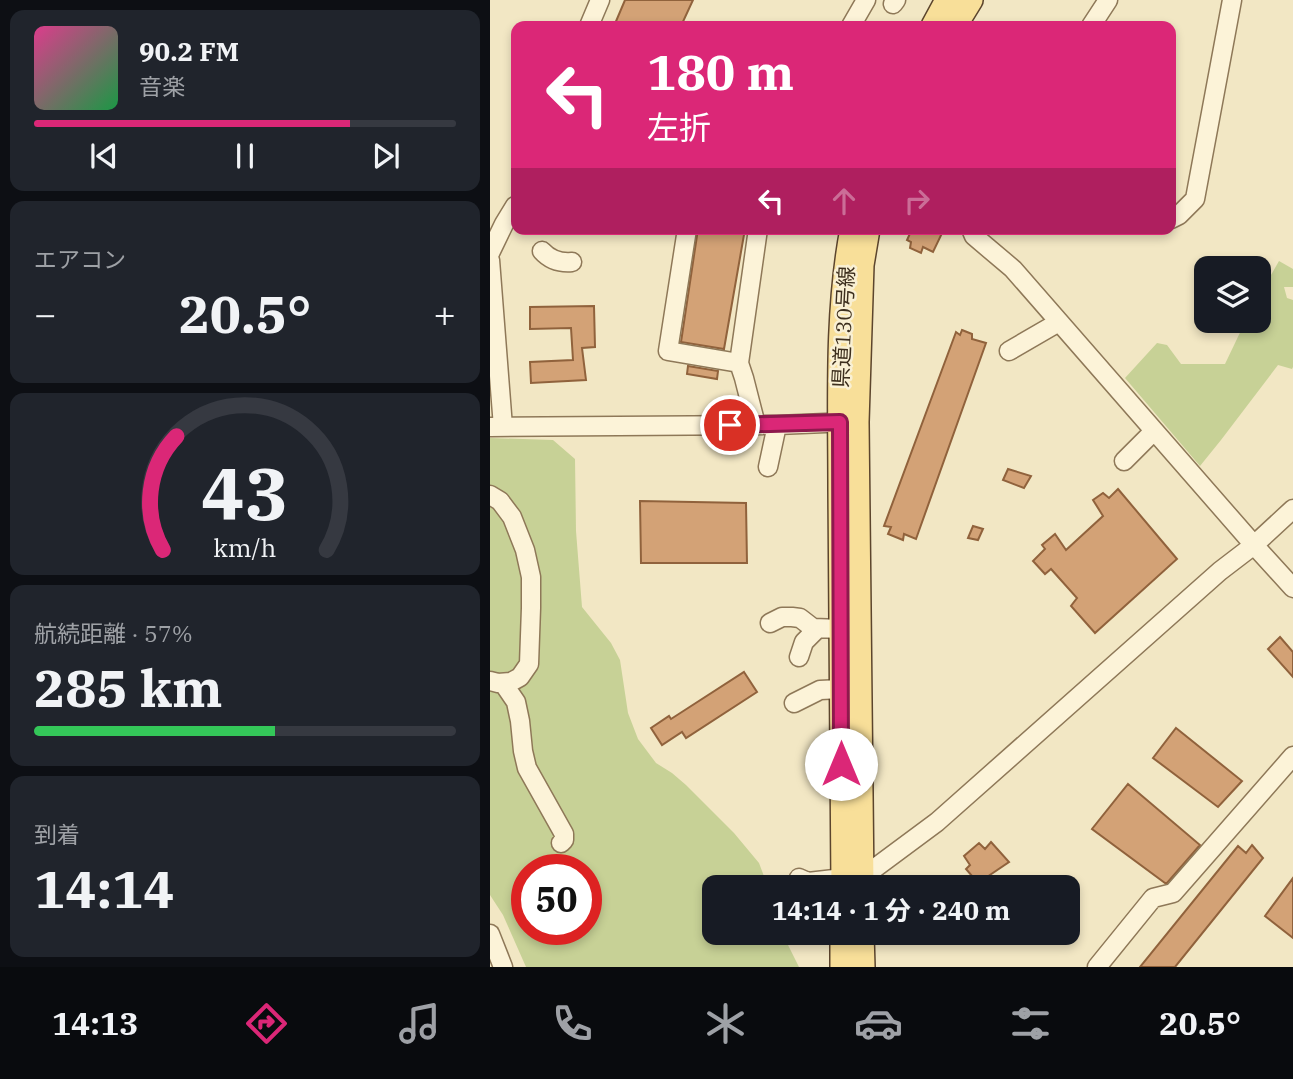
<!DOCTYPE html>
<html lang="ja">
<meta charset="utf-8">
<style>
:root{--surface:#171b24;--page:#20242c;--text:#f1f3f6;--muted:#9ea1a6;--line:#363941;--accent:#db2777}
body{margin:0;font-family:"IBM Plex Serif","Noto Sans JP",serif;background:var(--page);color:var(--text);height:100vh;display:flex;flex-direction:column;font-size:26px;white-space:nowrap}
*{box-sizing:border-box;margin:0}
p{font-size:23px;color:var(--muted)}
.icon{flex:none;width:38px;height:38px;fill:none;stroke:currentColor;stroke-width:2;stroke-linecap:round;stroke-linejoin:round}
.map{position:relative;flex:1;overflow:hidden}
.panel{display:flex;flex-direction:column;gap:10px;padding:10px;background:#0d0f14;width:490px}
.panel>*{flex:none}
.guide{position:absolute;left:21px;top:21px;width:665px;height:214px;border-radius:14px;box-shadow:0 4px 10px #0003;background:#db2777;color:#fff;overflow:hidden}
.fabs{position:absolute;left:704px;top:256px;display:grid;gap:14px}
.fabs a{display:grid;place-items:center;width:77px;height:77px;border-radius:14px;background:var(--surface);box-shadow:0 4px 10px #0003;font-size:35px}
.speed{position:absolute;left:21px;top:854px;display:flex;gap:14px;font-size:35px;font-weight:700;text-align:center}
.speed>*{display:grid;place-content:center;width:91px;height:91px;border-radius:50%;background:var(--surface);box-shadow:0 4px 10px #0003;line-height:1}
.speed .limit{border:10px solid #d22;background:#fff;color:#111}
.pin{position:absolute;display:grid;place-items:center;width:60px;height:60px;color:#fff;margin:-30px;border:4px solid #fff;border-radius:50%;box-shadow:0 2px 7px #0007}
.me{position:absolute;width:77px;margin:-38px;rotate:0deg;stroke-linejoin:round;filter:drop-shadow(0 0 5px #0008)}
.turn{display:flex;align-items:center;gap:24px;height:147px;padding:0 21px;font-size:32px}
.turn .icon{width:91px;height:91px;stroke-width:2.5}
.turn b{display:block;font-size:49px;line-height:60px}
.lanes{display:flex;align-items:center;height:66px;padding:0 21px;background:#0003;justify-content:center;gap:35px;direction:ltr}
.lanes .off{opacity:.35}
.big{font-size:52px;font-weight:700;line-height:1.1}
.panel .card{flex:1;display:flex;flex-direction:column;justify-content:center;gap:10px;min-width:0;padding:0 24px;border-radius:14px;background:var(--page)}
.panel .dial{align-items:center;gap:0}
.dial svg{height:182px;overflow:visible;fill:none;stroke:var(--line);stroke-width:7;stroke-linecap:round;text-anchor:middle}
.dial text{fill:var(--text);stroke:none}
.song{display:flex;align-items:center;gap:21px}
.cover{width:84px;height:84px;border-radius:10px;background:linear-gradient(135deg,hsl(330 70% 55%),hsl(140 70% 35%))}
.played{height:7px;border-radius:4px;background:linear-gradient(90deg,var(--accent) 75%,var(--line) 75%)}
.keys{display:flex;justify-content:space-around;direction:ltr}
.heat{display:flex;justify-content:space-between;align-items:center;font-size:38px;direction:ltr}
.charge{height:10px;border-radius:5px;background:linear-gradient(90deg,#34c759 57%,var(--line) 0)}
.trip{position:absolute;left:212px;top:875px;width:378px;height:70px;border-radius:14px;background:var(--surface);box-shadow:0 4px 10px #0003;font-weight:700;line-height:70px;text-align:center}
.menu{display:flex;height:112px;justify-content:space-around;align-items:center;background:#090b0e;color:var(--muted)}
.menu .icon{width:49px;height:49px}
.menu .active{color:var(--accent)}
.menu b{font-size:32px;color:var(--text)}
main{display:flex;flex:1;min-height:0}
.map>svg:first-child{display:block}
</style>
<main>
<section class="panel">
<div class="card">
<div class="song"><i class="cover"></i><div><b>90.2 FM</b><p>音楽</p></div></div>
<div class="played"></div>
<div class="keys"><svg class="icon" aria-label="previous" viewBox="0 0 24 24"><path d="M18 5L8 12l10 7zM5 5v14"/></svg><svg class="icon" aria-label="pause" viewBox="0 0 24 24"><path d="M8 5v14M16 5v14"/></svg><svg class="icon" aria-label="next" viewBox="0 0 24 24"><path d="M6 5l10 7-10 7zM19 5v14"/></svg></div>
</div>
<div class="card"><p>エアコン</p>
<div class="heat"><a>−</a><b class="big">20.5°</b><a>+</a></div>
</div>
<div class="card dial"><svg viewBox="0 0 100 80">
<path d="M14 69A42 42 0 1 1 86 69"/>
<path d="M14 69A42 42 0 0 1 20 19" stroke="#db2777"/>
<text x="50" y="56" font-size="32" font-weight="700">43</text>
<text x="50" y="72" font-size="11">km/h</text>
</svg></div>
<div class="card"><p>航続距離 · 57%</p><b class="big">285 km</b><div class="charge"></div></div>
<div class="card"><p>到着</p><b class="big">14:14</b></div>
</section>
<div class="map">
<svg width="803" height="967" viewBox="0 0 803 967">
<rect width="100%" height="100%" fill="#f2e7c4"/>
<path fill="#c7d196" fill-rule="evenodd" d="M789 261 803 269V287H794L797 298 803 300V367L802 369 788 365 731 440 710 466 635 378 667 343 677 345 691 364H735L756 320H768V298Z
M0 438 63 440 85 459 86 531 92 607 121 643 130 660 138 713 148 739 166 763 182 773 196 785 244 833 269 863 278 887H224V933H292L309 967H36L13 915 0 895ZM37 870H96V929H37Z"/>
<path fill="#d3a276" stroke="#90623c" stroke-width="2" d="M135 0H203L191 26H124Z
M208 229H255L234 349 191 342Z
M422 229H454L443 252 433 247 431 253 420 248 421 242 417 240Z
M104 306 105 347 92 348 96 380 41 383 40 362 83 360 81 328 40 329V307Z
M472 330 482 334V339L496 343 426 539 414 534 413 540 398 534 401 527 394 526 466 332 470 335Z
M198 366 228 371 227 379 197 374Z
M518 469 541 476 534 488 513 480Z
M628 489 687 559 605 633 581 606 587 598 561 569 555 574 543 561 555 549 552 545 565 534 576 550 613 516 603 500 613 493 619 498Z
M150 501 256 503 257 563H151Z
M483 526 493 529 488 540 478 538Z
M790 637 803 652V677L778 649Z
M254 672 267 692 196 738 192 732 172 745 161 728 179 716 181 719Z
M686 728 752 781 728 807 663 758Z
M638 784 710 845 677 883H675L602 829Z
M501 842 519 862 488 883 476 869 480 865 474 856 489 843 495 849Z
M762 845 773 858 685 967H650L748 846 756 853Z
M803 878V938L775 916Z"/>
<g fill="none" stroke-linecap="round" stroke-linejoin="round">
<defs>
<path id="minor" d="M403 4 406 0
M99 26 110 0
M361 26 376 0
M601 26 618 0
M681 219 689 215 705 199 742 0
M197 229 178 351 249 363
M481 229 484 236 523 269 764 545 803 588
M52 251C60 260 70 263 82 262
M0 253 14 224 25 206
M0 260 13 427
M519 351 569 322
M266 425 254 378 249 363 268 229
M0 427 287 425 360 422
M634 461 664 431
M278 467 287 425
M0 495 10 501 22 517 35 550 41 577V608L39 664 30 677 21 682 8 683 0 681
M280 623 292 617H302L310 618 323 628 351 629
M309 657 314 642 327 629
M13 683 26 702 30 721 33 751 37 768 74 834V840L71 843
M304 703 330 690 351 689
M309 878 318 882 353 878 385 868 447 822 730 571 764 545 803 509
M0 934 13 967
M607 967 663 898 683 893 803 756"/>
<path id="major" d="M443 26 457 0
M465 26 481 0
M353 887C353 755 351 622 350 489 350 405 346 312 362 229
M372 887 367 422 372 265 378 229
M372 933 373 967
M352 967V933"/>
</defs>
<use href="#minor" stroke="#8e7858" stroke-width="21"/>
<use href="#major" stroke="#5c452d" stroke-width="26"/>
<use href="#minor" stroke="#fcf3d8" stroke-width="18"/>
<use href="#major" stroke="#f8df99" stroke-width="23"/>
</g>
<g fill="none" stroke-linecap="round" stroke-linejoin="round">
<defs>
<path id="route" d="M240 425 350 422 351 764"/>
</defs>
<use href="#route" stroke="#8e194d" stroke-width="18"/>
<use href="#route" stroke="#db2777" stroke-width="12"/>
</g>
<g text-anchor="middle" stroke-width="5" stroke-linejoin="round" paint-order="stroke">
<g font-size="21" fill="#3d2f1e" stroke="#f9f0d4">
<text transform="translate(354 327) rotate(-87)" y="7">県道130号線</text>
</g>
</g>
</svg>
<div class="fabs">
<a><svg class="icon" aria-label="layers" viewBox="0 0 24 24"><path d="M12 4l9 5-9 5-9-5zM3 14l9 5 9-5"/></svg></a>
</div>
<div class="speed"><div class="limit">50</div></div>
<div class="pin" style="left:240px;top:425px;background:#d93025"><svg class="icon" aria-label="arrive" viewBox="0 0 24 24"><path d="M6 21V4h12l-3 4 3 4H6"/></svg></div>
<svg class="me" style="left:351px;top:764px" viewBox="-20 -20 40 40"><circle r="19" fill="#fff"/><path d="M0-13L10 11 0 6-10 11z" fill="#db2777"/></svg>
<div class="trip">14:14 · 1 分 · 240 m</div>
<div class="guide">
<div class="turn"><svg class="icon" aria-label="left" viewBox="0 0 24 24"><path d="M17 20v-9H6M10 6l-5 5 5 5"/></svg><div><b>180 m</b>左折</div></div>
<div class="lanes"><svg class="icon" aria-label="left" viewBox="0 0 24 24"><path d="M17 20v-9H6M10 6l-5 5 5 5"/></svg><svg class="icon off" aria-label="ahead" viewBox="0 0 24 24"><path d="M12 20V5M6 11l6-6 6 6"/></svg><svg class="icon off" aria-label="right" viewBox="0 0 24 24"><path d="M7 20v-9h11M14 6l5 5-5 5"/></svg></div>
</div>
</div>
</main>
<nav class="menu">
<b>14:13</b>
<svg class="icon active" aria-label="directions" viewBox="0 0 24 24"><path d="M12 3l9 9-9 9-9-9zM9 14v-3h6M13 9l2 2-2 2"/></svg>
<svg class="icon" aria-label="music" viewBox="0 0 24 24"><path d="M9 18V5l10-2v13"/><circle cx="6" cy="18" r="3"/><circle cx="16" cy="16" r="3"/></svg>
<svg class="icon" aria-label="phone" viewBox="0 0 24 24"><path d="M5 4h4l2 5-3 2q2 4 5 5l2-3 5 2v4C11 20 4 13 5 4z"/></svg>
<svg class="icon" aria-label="climate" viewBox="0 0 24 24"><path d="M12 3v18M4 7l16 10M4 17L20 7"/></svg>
<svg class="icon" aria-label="car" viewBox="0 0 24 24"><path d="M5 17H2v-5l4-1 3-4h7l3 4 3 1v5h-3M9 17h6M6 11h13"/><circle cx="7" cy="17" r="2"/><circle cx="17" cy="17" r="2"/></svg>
<svg class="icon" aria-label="filters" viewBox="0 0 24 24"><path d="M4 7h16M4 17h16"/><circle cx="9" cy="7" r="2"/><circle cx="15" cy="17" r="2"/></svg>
<b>20.5°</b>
</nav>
